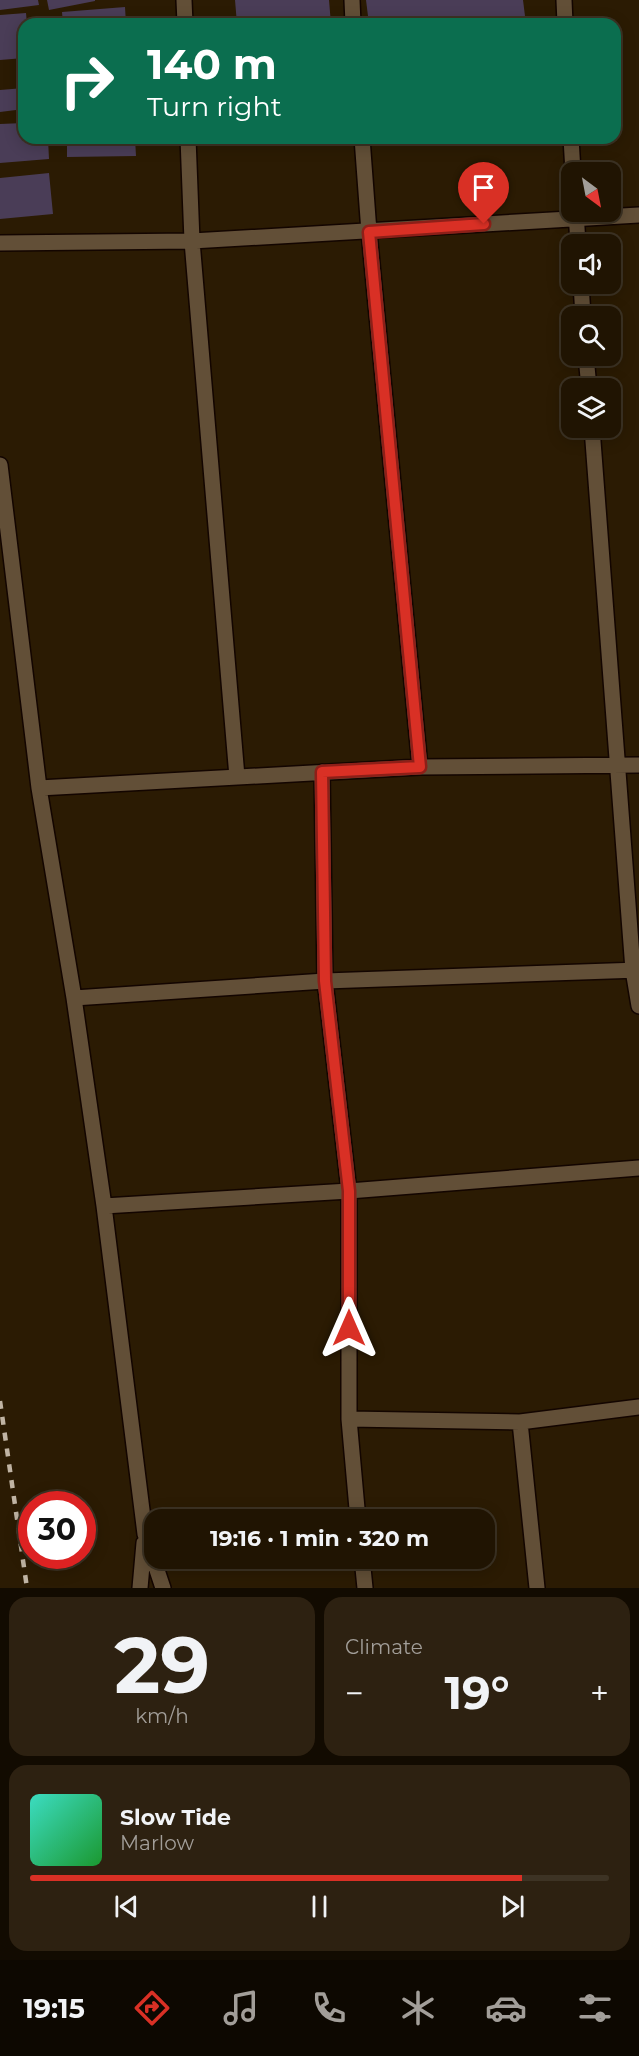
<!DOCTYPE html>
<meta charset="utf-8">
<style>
:root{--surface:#201402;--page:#2d2111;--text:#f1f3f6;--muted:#a29e99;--line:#3d3324;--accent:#d93025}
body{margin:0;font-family:Montserrat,sans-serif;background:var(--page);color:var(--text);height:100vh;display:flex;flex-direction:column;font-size:22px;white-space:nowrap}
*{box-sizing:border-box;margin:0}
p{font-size:20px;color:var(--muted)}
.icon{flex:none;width:33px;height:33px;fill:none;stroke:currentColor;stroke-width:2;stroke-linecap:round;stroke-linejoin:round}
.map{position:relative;height:1588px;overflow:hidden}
.sheet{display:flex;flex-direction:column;gap:9px;padding:9px;background:#120b01;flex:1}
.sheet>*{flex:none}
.guide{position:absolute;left:18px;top:18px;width:603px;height:126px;border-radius:18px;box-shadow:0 3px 15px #0003,0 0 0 2px var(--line);background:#0b6e4f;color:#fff;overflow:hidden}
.needle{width:39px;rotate:148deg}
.buttons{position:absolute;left:561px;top:162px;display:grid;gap:12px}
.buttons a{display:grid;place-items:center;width:60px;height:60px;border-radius:12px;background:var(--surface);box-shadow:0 3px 15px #0003,0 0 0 2px var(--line);font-size:30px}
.speed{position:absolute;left:18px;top:1491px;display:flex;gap:12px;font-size:30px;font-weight:700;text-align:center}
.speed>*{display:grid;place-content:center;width:78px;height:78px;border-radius:50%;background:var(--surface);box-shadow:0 3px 15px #0003,0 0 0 2px var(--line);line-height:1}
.speed .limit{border:9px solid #d22;background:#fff;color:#111}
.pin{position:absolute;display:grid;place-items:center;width:51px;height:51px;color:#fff;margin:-62px -26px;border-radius:50% 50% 50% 0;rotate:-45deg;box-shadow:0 0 6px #0007}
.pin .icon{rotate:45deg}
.me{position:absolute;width:66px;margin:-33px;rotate:0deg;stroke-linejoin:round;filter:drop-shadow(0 0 4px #0008)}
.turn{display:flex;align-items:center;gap:21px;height:126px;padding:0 30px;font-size:27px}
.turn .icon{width:78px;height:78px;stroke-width:2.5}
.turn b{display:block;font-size:42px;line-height:51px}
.big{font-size:45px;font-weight:700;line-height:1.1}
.sheet .tile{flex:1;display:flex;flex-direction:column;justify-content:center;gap:9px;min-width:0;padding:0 21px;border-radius:18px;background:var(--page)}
.sheet .dial{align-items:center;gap:0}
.dial b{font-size:78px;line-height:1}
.song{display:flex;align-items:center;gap:18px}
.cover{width:72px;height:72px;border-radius:9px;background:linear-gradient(135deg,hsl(170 70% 55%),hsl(130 70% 35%))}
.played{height:6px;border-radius:3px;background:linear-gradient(90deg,var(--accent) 85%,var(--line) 85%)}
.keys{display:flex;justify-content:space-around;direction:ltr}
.heat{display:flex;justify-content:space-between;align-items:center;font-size:33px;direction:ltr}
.sheet .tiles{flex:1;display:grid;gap:9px;grid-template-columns:1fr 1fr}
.tile:last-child{grid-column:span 2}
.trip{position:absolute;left:144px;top:1509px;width:351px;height:60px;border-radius:18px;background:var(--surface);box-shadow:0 3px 15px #0003,0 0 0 2px var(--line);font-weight:700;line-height:60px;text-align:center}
.dock{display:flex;height:96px;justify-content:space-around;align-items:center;background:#0d0801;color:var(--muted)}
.dock .icon{width:42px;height:42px}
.dock .on{color:var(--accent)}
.dock b{font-size:27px;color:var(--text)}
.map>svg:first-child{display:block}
</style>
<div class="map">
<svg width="639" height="1588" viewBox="0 0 639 1588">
<rect width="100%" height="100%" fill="#2b1b03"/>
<path fill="#4a3d57" d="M0 0H38L39 5 0 10Z
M47 0H95V1L49 10Z
M235 0H329L331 24H237Z
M366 0H523L526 24H369Z
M125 7 126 24H63L62 12Z
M26 13 27 24H24V58L0 60V15Z
M24 88V109L0 112V90Z
M24 123V138L48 139 49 159 0 163V124Z
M67 138H135L136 156 67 157Z
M49 173 53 214 0 219V178Z"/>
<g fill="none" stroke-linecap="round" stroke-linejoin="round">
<defs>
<path id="minor" d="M184 0 185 24
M352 0 353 24
M564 0 565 24
M188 138 192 241 237 777
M362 138 369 232 420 767
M571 138 573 172
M576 212 578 244
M0 243 192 241 639 215
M581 284 583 316
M586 356 589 388
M592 428 633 970 639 1006
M0 465 39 788 74 998 104 1206 145 1534 163 1588
M322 772 325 981 349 1191V1419L520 1422 639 1407
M39 788 420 767 639 765
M74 998 325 981 639 970
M104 1206 349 1191 639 1168
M349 1419 358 1520
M520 1422 537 1588
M362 1558 365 1588
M140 1588 144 1543"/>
</defs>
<use href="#minor" stroke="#130500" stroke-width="18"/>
<use href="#minor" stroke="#624f37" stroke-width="15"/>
<path stroke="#c0b4a4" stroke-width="4.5" stroke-dasharray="8 8" stroke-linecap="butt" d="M0 1401 27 1588"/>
</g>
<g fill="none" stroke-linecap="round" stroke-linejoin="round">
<defs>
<path id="route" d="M349 1328V1191L325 981 322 772 420 767 369 232 484 224"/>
</defs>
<use href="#route" stroke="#8d1f18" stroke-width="15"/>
<use href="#route" stroke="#d93025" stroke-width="10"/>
</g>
</svg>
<div class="buttons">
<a><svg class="needle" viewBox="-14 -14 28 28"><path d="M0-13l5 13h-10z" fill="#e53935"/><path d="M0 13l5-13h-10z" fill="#a29e99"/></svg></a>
<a><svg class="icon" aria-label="sound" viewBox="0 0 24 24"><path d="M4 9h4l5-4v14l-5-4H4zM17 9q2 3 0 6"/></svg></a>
<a><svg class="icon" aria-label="search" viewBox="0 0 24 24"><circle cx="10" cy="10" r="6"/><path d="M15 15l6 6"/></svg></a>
<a><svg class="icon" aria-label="layers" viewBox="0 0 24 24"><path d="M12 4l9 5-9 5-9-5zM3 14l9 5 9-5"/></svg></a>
</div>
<div class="speed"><div class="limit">30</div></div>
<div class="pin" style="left:484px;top:224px;background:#d93025"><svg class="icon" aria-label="arrive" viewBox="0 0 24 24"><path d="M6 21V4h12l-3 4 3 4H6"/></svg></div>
<svg class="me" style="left:349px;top:1328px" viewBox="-20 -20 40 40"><path d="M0-17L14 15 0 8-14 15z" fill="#d93025" stroke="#fff" stroke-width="4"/></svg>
<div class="trip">19:16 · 1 min · 320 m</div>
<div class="guide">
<div class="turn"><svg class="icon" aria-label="right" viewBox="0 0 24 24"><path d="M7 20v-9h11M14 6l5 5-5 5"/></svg><div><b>140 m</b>Turn right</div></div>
</div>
</div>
<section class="sheet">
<div class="tiles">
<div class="tile dial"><b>29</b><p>km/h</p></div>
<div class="tile"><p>Climate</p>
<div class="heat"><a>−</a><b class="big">19°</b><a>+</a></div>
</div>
<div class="tile">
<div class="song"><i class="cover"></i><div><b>Slow Tide</b><p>Marlow</p></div></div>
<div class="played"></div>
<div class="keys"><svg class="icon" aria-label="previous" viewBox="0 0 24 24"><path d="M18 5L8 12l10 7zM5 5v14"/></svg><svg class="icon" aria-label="pause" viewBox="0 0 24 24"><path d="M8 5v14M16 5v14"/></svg><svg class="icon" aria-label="next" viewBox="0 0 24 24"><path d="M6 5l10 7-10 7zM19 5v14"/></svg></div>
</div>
</div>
</section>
<nav class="dock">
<b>19:15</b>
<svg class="icon on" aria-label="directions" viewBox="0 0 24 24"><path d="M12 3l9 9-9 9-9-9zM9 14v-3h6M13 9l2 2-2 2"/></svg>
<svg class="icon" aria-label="music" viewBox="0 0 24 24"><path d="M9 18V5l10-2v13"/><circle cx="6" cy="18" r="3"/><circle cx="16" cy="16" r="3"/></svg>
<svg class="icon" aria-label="phone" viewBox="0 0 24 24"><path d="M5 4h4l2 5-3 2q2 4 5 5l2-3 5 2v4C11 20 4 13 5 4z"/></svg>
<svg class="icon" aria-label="climate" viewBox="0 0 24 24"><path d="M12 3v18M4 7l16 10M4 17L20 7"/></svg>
<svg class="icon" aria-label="car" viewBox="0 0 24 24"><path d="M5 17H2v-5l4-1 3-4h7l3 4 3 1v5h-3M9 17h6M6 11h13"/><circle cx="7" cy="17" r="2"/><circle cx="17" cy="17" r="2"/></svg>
<svg class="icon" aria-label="filters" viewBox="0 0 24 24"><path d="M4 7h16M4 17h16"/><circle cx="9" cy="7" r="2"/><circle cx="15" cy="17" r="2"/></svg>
</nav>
